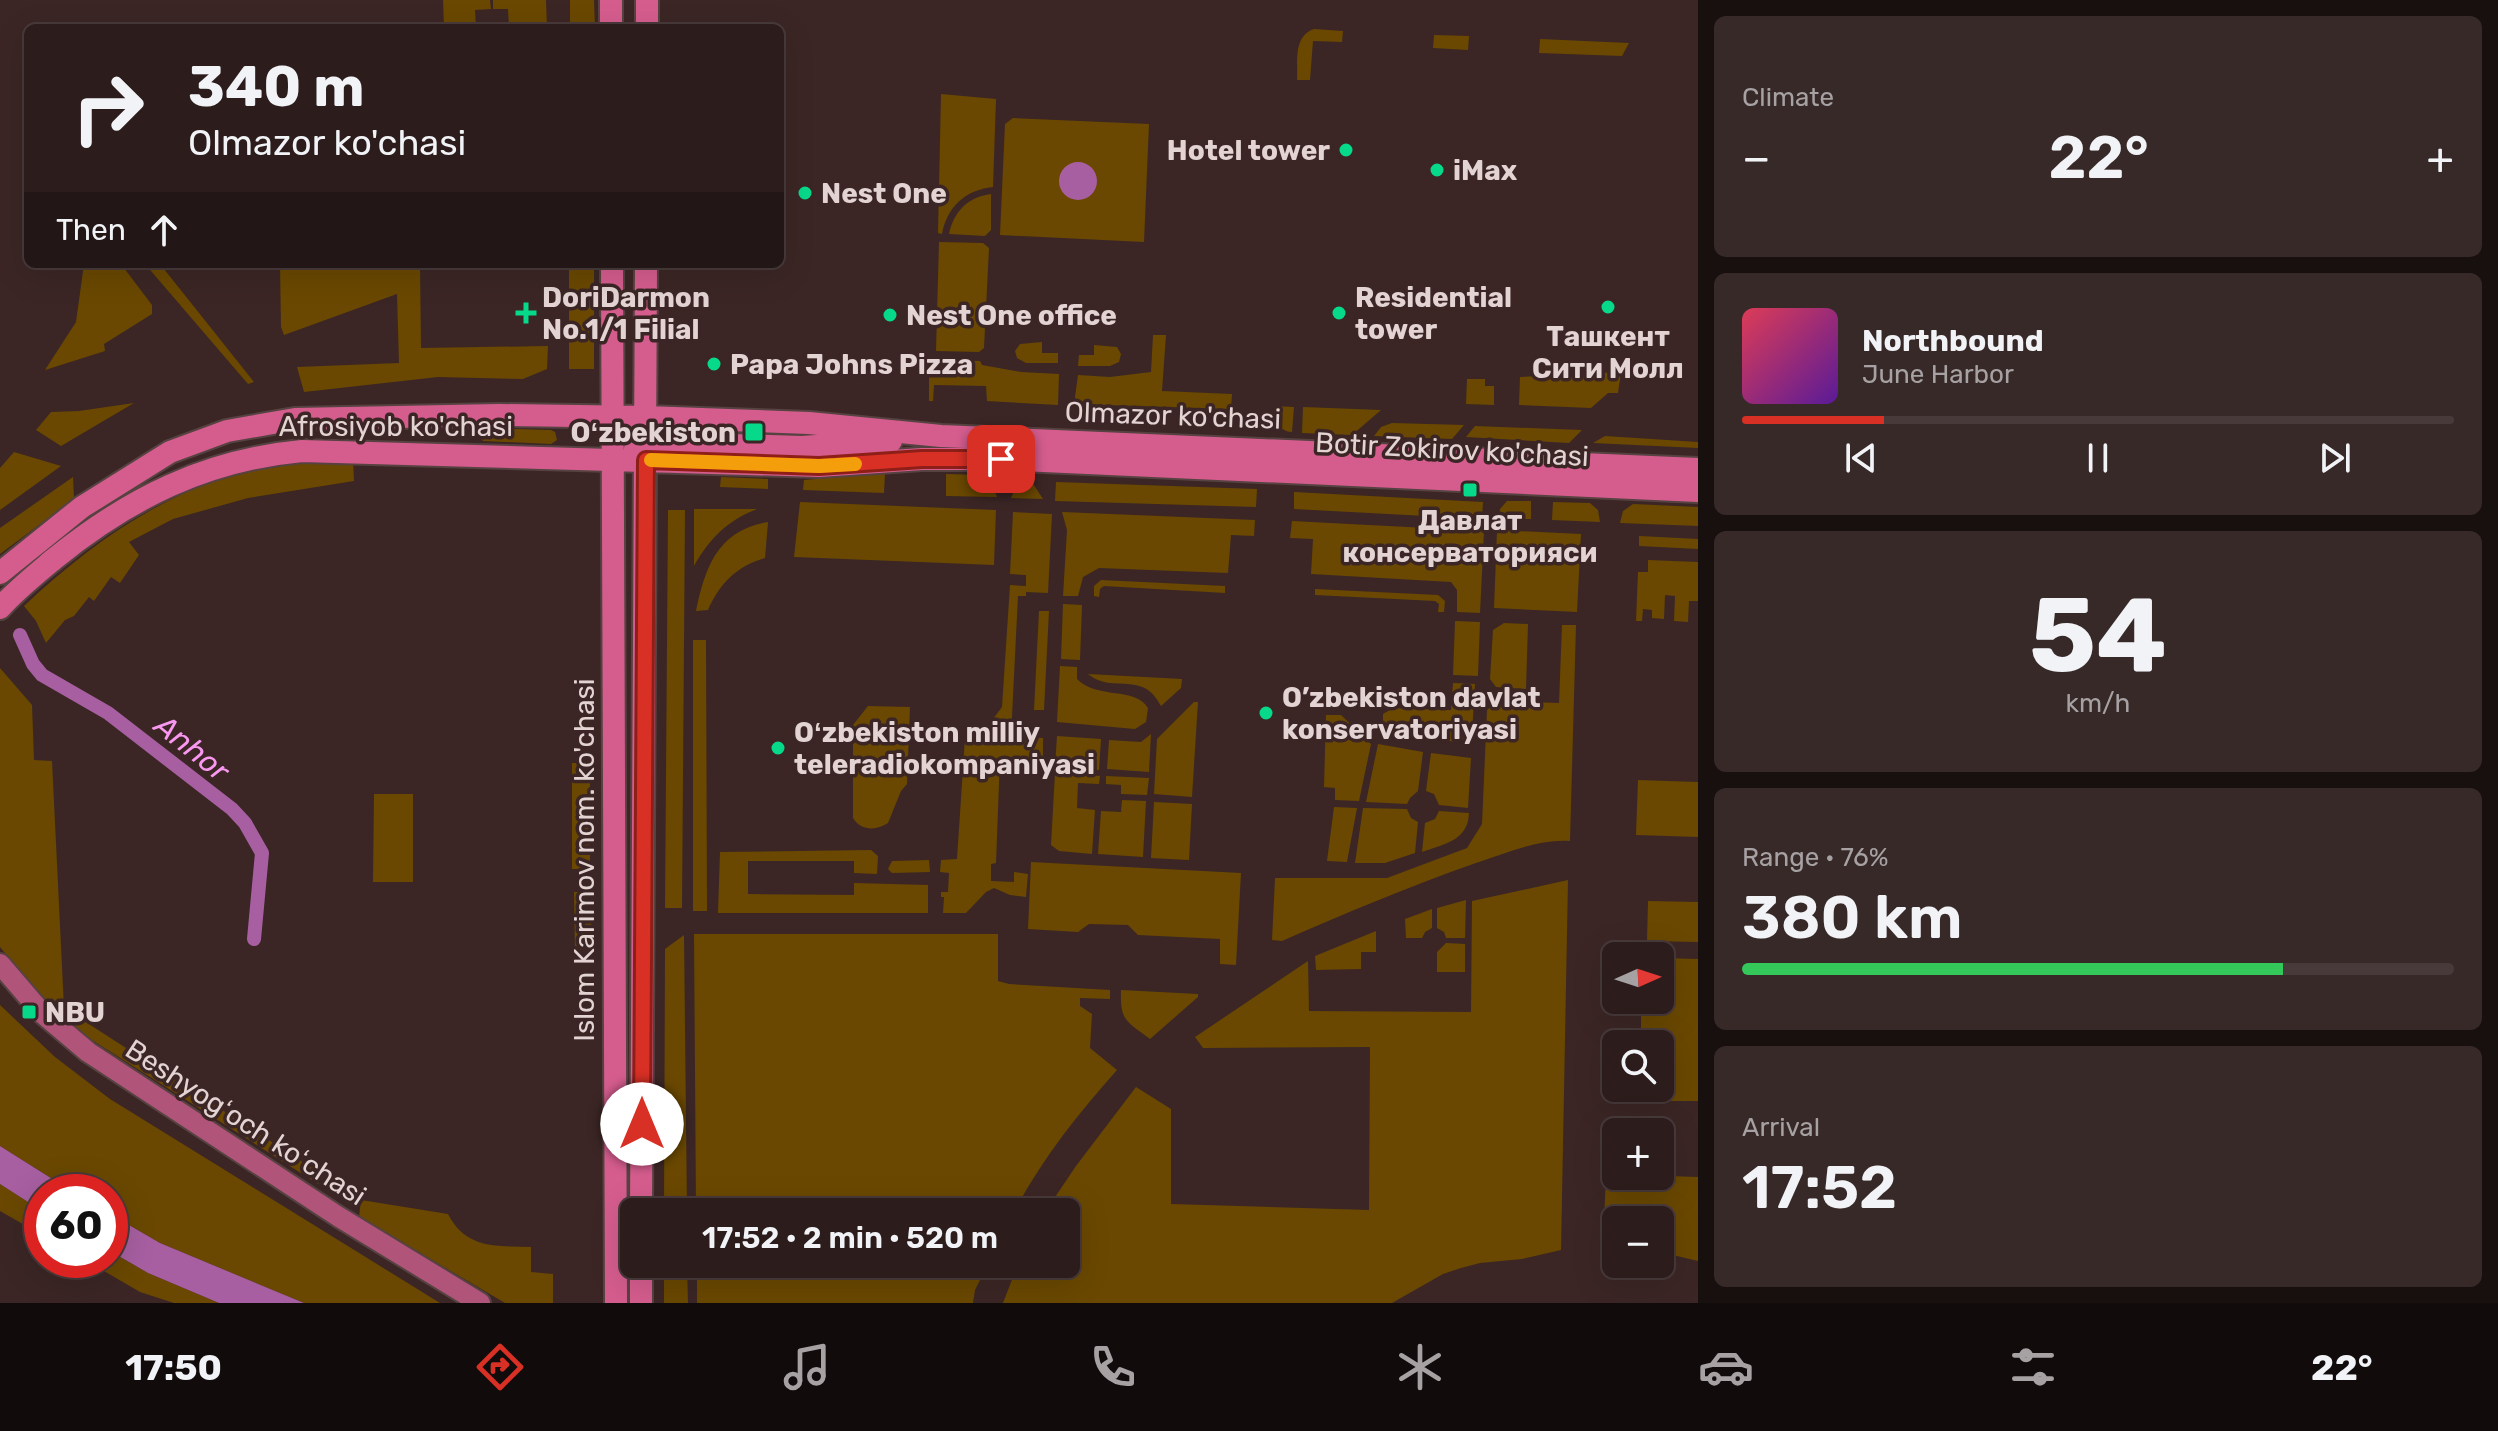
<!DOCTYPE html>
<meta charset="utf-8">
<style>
:root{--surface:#2c1c1c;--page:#382929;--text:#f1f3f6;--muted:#a6a1a3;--line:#483a3b;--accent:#d93025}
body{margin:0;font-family:Rubik,sans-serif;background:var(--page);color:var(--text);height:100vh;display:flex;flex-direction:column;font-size:30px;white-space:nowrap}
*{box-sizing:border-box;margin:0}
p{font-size:26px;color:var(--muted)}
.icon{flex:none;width:44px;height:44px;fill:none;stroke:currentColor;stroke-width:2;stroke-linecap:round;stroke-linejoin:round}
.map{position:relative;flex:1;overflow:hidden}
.side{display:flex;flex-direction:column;gap:16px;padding:16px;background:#180f0f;width:800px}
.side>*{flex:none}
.top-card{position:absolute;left:24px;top:24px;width:760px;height:244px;border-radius:12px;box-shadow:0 8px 32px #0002,0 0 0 2px var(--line);background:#2c1c1c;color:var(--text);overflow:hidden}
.needle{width:52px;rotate:87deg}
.buttons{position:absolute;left:1602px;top:942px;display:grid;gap:16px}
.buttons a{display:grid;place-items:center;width:72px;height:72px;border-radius:12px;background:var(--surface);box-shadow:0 8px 32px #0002,0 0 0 2px var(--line);font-size:40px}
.speed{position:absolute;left:24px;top:1174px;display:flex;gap:16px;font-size:40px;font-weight:700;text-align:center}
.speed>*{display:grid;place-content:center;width:104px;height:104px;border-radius:50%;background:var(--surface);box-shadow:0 8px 32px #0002,0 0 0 2px var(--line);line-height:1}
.speed .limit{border:12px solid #d22;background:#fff;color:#111}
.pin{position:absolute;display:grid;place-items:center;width:68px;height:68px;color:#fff;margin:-34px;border-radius:16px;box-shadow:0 4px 12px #0006}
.me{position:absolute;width:88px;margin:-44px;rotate:0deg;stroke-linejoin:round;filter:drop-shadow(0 0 6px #0008)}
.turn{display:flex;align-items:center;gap:28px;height:168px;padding:0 32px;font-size:36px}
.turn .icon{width:104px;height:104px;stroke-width:2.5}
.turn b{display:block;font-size:56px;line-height:68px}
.then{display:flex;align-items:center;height:76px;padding:0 32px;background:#0003;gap:16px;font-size:30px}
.big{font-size:60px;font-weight:600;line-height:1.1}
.side .widget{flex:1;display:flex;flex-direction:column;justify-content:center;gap:12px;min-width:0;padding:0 28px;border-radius:12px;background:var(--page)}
.side .dial{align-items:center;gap:0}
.dial b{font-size:104px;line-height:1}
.song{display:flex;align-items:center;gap:24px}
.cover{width:96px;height:96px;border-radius:12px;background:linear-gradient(135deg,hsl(350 70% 55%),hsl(270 70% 35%))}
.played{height:8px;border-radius:4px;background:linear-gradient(90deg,var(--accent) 20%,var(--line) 20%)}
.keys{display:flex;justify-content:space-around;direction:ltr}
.heat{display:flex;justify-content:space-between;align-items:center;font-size:44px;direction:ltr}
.charge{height:12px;border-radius:6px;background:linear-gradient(90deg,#34c759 76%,var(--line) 0)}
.trip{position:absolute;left:620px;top:1198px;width:460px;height:80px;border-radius:12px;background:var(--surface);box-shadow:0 8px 32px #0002,0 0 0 2px var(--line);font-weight:600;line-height:80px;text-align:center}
.dock{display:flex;height:128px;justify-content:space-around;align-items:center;background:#120b0b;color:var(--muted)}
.dock .icon{width:56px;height:56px}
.dock .current{color:var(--accent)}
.dock b{font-size:36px;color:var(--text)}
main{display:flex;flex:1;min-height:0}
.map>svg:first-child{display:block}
</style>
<main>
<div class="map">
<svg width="1698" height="1303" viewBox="0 0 1698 1303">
<rect width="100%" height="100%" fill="#3b2625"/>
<path fill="#6a4801" d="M443 0H490L491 9 475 10 476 28H444Z
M493 0H546L547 28H509L508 9H493Z
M570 0H594L595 28H570Z
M1314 29 1343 31 1342 42 1313 41 1310 80H1297C1298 62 1293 36 1314 29Z
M1434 35 1469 36 1468 50 1433 48Z
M1540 39 1629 43 1622 56 1539 53Z
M941 94 996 99 993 187C965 190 947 207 942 234L938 233Z
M1013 118 1149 124 1144 242 1000 235 1005 124Z
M991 194V230L985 236 949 234C954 211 968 197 991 194Z
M939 242 983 243 989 248 984 348 979 352 936 351Z
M84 264H121L152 305V314L104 344 105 351 45 370 76 322Z
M145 264H160L254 382 248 384Z
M280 264H420L421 348 548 346 547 369 523 379 438 377 304 392 297 367 399 363 397 294 284 335 281 327Z
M569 264H594V369H569Z
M1153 335H1166L1162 391 1232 394 1231 409 1074 404 1078 375 1110 377 1151 372Z
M1042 342V353H1058V363H1026L1017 358 1015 351 1020 344Z
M1094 345 1117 347 1121 354 1119 362 1110 366H1078L1079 355H1094Z
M929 359 980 361 982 365 1021 372 1059 374 1058 405 987 401 986 386 934 385 933 401H929Z
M1621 372 1618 393H1608L1591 408 1519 405 1520 377Z
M1467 379H1485V386H1494V405L1466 404Z
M134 403 61 446 36 430 51 412 79 411Z
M1274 406 1294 407 1292 432C1277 431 1275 419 1274 406Z
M1303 407 1381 410 1352 435 1302 433Z
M1392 423 1464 425 1452 439 1374 436 1381 427Z
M1475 426 1582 430 1569 443 1466 437Z
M483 428 551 430 555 432 557 440 551 444 483 441 479 436Z
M1605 436 1698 442V448L1593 443Z
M14 452 61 466 0 510V468Z
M353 459 354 481 248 498 173 519 129 542 139 555 120 583 111 577 94 601 89 597 74 616 65 620 46 643 36 621 24 606C90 544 165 490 255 469 287 462 321 462 353 459Z
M885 473 884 493 803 490 804 480Z
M946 474 982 475 993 486 997 497 946 496Z
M1028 476 1043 499 1011 498 1017 484Z
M73 477 74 499 0 554V528Z
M721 477 768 479V489L720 487Z
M1056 482 1257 489 1256 507 1055 501Z
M1294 492 1483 502 1482 519 1294 509Z
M1507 501H1531V519H1499L1500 509Z
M800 502 996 510 994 565 794 557Z
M1553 502 1590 503 1598 510 1600 522 1552 520Z
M1633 504 1698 507V526L1620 523 1623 511Z
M694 509H757C728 520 709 539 694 566Z
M668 510H685L682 908H665Z
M1013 512 1052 514 1048 593 1026 592V596H1018L1011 736 1043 738V758L1000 757 996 863 991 864V881L1014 882V872L1028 874 1026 897 1010 895 994 888 986 892 966 913H943L944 897H941V892H948L949 873 940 872 941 860 957 859 965 738 988 739 990 723 1002 707 1010 585 1026 586V575L1010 574Z
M1062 512 1255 520 1254 536 1231 535 1228 573 1099 568 1083 577 1078 596H1063L1067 530Z
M1292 521 1484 531 1480 613 1457 612V590L1451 582 1311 574 1313 539 1290 538Z
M768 522 765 558C737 566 720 583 708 610L696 611C705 567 718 530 768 522Z
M1497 530 1581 534 1577 612 1494 608Z
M1639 536 1698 539V549L1639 546Z
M1648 560 1698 562V601H1689L1688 622 1674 621 1675 596 1665 595 1664 619 1652 618V610L1643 609 1642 621H1636L1638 572H1648Z
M1101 580 1225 586V593L1104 586 1100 589 1099 597 1094 596V586Z
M1315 589 1438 595 1445 601 1444 612H1438L1439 604 1435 601 1315 595Z
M1063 604 1082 605 1080 660 1061 659Z
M1039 611H1049L1044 710H1034Z
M1455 621 1480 622 1478 676 1453 675Z
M1504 623 1528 624 1526 689 1496 687 1490 679 1493 630Z
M1562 625H1576L1570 841C1537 839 1507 853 1476 863 1410 886 1346 913 1282 941L1272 940 1275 878H1387L1467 848 1482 824 1487 710 1497 701 1559 703Z
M693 640H706L707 911H693Z
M1060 666 1077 667V679C1097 700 1135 686 1148 708L1146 722 1135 729 1057 722Z
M0 668 32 705 34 760 52 761 64 1008 323 1175 318 1184 59 1019 0 947Z
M1088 674 1182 679 1181 688 1161 706C1142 669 1114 695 1088 674Z
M1453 683 1475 684 1472 734 1465 740 1456 742 1393 731 1383 723V714L1393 708 1451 710Z
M1194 702H1198L1192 797 1154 794 1157 739Z
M868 706 910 707 907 784 901 791 888 823C876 831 861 831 853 818V725Z
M1326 715H1341L1371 744 1359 801 1335 800V788L1324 787Z
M1151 734 1149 772 1107 769 1109 740 1141 742Z
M1057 736 1101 739 1099 770 1055 767Z
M1378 744 1423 752 1418 791 1410 798 1407 804 1366 802Z
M1431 753 1471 758 1468 808 1439 805 1434 794 1426 791Z
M572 763H590V869H572Z
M1055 773 1100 776 1099 784 1078 783 1077 808 1095 810 1092 854 1059 851 1051 845Z
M1106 776 1149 778 1147 795 1121 794V785L1106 784Z
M1638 780 1698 782V837L1636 835Z
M374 794H413V882H373Z
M1122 800 1146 801 1143 857 1098 854 1101 811 1121 812Z
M1154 802 1192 804 1189 860 1151 858Z
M1334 807 1357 808 1347 862 1327 861Z
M1363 808 1407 809 1411 818 1418 822 1415 853 1385 863H1355Z
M1439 811 1469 813C1468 841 1444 844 1422 852L1425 823 1435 819Z
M871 850 878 856 877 874 854 873V861H748V894L854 895V883L928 885V913H718L720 852Z
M929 860 930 872 892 873 888 869 892 861Z
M1031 862 1241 873 1236 965 1220 964V939L1138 935 1128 925 1089 924 1078 932 1028 929Z
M1568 880 1561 1250 1522 1259 1480 1263 1461 1268 1443 1274 1392 1303H1003L1018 1264H1066V1212H1045L1076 1166 1136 1087 1171 1109V1204L1369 1210 1370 1047 1203 1048 1195 1037 1308 961 1309 1011 1471 1012 1472 901Z
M574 892H592L591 940 584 949 575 951Z
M1466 900 1465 938H1446L1444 932 1437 928V908Z
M1648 901 1698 902V942L1647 941Z
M1432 909V928L1425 932 1422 938H1406L1405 919Z
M1376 931V952H1361V969L1316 970 1315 956Z
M694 934H998V981L1009 984 1110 990V999L1080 998V1006L1092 1014 1090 1048 1117 1070C1077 1115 1042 1159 1014 1212H696Z
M684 935 687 1212H664L665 949Z
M1446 943 1465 944V972H1437V952Z
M1660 958 1698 959V1101H1640V1088H1660V1044H1641V1000H1660Z
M1121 990 1198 994V997L1150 1039C1126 1021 1120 1021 1121 990Z
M0 1005 55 1057 110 1099 440 1303H304L160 1243 110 1214V1192H73L0 1146Z
M1624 1119 1658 1121V1132H1624Z
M1606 1174 1698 1177V1261L1660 1252V1220H1616V1247H1603Z
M0 1184 42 1211V1235L0 1211Z
M361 1200 448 1214C466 1249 496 1246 531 1247V1272L553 1274V1303H505L359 1217Z
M110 1251 148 1273 219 1303H174L140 1292 85 1260H110Z
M664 1264H687L688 1303H664Z
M697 1264H988L975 1290 973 1303H697Z"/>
<path fill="#a75fa1" d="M1059 181a19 19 0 1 1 38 0a19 19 0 1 1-38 0Z
M0 1146 73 1192H42V1211L0 1184Z
M110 1214 160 1243 304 1303H219L148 1273 110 1251Z"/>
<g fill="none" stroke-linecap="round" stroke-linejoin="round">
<path stroke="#a75fa1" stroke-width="14" d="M20 635 33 664 42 675 108 713 232 809 245 823 262 853 254 939"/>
<defs>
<path id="secondary" d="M0 964 42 1013 88 1052 339 1217 480 1303"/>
<path id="primary" d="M611 0V28
M647 28V0
M612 264 616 1303
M635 449 664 443 802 447 891 441
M0 573 82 507 170 452 227 431 295 419 499 415 646 417 809 423 941 436 1698 469
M0 608C16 590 35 575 54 559 129 498 206 460 302 451L819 466 922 459H1001L1698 491
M641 1212 646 264
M641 1303V1264"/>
</defs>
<use href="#secondary" stroke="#564241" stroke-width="24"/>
<use href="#primary" stroke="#564241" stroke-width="26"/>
<use href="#secondary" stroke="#b15479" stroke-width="20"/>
<use href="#primary" stroke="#d55d8e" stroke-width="22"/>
</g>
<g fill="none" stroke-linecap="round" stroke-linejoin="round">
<defs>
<path id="route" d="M642 1124 646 460 819 466 922 459H1001"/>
</defs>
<use href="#route" stroke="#8d1f18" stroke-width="20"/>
<use href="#route" stroke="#d93025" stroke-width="14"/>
<path stroke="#f59e0b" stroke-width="14" d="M651 460 819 466 855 464"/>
</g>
<g fill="#07d98b" stroke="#3b2625" stroke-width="3">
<circle cx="1346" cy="150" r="8"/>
<circle cx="1437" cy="170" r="8"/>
<circle cx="805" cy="193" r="8"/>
<circle cx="1608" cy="307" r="8"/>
<path d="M522 301h8v8h8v8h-8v8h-8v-8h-8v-8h8z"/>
<circle cx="1339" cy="313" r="8"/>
<circle cx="890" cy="315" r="8"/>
<circle cx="714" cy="364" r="8"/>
<rect x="744" y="422" width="20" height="20" rx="4"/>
<rect x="1462" y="482" width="16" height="16" rx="4"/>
<circle cx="1266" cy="713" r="8"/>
<circle cx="778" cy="748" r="8"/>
<rect x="21" y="1004" width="16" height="16" rx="4"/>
</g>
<g text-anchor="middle" stroke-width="7" stroke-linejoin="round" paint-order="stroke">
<g font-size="28" font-weight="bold" fill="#e3d4d3" stroke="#3b2625" text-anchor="start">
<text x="1330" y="160" text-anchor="end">Hotel tower</text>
<text x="1453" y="180">iMax</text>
<text x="821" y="203">Nest One</text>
<text x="542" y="307">DoriDarmon<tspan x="542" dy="32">No.1/1 Filial</tspan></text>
<text x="1355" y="307">Residential<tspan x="1355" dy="32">tower</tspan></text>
<text x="906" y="325">Nest One office</text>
<text x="1608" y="346" text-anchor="middle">Ташкент<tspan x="1608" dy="32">Сити Молл</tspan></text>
<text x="730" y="374">Papa Johns Pizza</text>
<text x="736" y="442" text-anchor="end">Oʻzbekiston</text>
<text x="1470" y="530" text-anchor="middle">Давлат<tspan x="1470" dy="32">консерваторияси</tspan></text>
<text x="1282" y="707">O’zbekiston davlat<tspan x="1282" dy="32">konservatoriyasi</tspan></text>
<text x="794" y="742">Oʻzbekiston milliy<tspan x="794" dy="32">teleradiokompaniyasi</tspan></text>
<text x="45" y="1022">NBU</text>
</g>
<g font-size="28" fill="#e3d4d3" stroke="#3b2625">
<text transform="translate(1173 415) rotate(2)" y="10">Olmazor ko'chasi</text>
<text x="396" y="436">Afrosiyob ko'chasi</text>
<text transform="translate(1452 449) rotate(3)" y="10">Botir Zokirov ko'chasi</text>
<text transform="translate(584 860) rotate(-90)" y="10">Islom Karimov nom. ko'chasi</text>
<text transform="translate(246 1122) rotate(33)" y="10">Beshyogʻoch koʻchasi</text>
</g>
<g font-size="30" font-style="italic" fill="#f998f0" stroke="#3b2625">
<text transform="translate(192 748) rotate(39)" y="10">Anhor</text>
</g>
</g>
</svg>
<div class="buttons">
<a><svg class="needle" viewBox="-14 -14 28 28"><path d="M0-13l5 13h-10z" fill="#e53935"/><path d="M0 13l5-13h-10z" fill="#a6a1a3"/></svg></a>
<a><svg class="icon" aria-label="search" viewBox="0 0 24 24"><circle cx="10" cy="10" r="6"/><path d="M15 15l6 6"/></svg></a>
<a>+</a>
<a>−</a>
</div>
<div class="speed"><div class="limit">60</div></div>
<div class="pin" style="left:1001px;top:459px;background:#d93025"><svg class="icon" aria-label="arrive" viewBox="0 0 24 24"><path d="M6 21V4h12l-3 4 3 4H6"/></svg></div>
<svg class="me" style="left:642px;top:1124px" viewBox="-20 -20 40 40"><circle r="19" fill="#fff"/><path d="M0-13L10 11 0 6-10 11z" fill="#d93025"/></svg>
<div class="trip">17:52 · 2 min · 520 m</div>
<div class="top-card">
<div class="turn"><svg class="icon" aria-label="right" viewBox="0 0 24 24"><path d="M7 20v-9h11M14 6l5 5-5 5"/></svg><div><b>340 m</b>Olmazor ko'chasi</div></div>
<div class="then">Then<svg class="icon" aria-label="ahead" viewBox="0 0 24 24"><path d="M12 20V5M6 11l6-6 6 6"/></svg></div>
</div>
</div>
<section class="side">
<div class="widget"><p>Climate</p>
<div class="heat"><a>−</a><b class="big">22°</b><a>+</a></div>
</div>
<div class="widget">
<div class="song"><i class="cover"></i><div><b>Northbound</b><p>June Harbor</p></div></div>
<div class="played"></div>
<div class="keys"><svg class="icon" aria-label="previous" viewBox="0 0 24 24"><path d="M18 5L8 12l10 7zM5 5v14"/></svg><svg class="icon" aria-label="pause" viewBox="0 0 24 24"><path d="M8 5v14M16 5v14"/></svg><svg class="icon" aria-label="next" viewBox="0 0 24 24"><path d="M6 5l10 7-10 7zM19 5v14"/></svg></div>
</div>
<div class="widget dial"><b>54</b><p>km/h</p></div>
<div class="widget"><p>Range · 76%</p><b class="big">380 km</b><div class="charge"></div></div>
<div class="widget"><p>Arrival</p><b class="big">17:52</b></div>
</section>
</main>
<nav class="dock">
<b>17:50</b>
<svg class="icon current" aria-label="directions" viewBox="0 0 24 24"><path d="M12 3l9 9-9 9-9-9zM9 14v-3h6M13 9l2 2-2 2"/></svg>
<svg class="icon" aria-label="music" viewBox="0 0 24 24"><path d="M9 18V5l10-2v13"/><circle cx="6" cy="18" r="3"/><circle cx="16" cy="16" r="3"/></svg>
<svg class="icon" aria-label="phone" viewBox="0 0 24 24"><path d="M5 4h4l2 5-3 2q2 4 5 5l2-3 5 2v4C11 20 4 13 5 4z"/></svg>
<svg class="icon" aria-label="climate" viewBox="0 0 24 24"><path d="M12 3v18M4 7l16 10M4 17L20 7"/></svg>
<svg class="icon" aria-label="car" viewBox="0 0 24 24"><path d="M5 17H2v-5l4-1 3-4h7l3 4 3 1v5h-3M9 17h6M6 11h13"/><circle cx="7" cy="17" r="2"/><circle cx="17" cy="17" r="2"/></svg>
<svg class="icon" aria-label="filters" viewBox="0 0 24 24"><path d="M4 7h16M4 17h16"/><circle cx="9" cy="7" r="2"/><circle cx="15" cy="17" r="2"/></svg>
<b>22°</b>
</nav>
